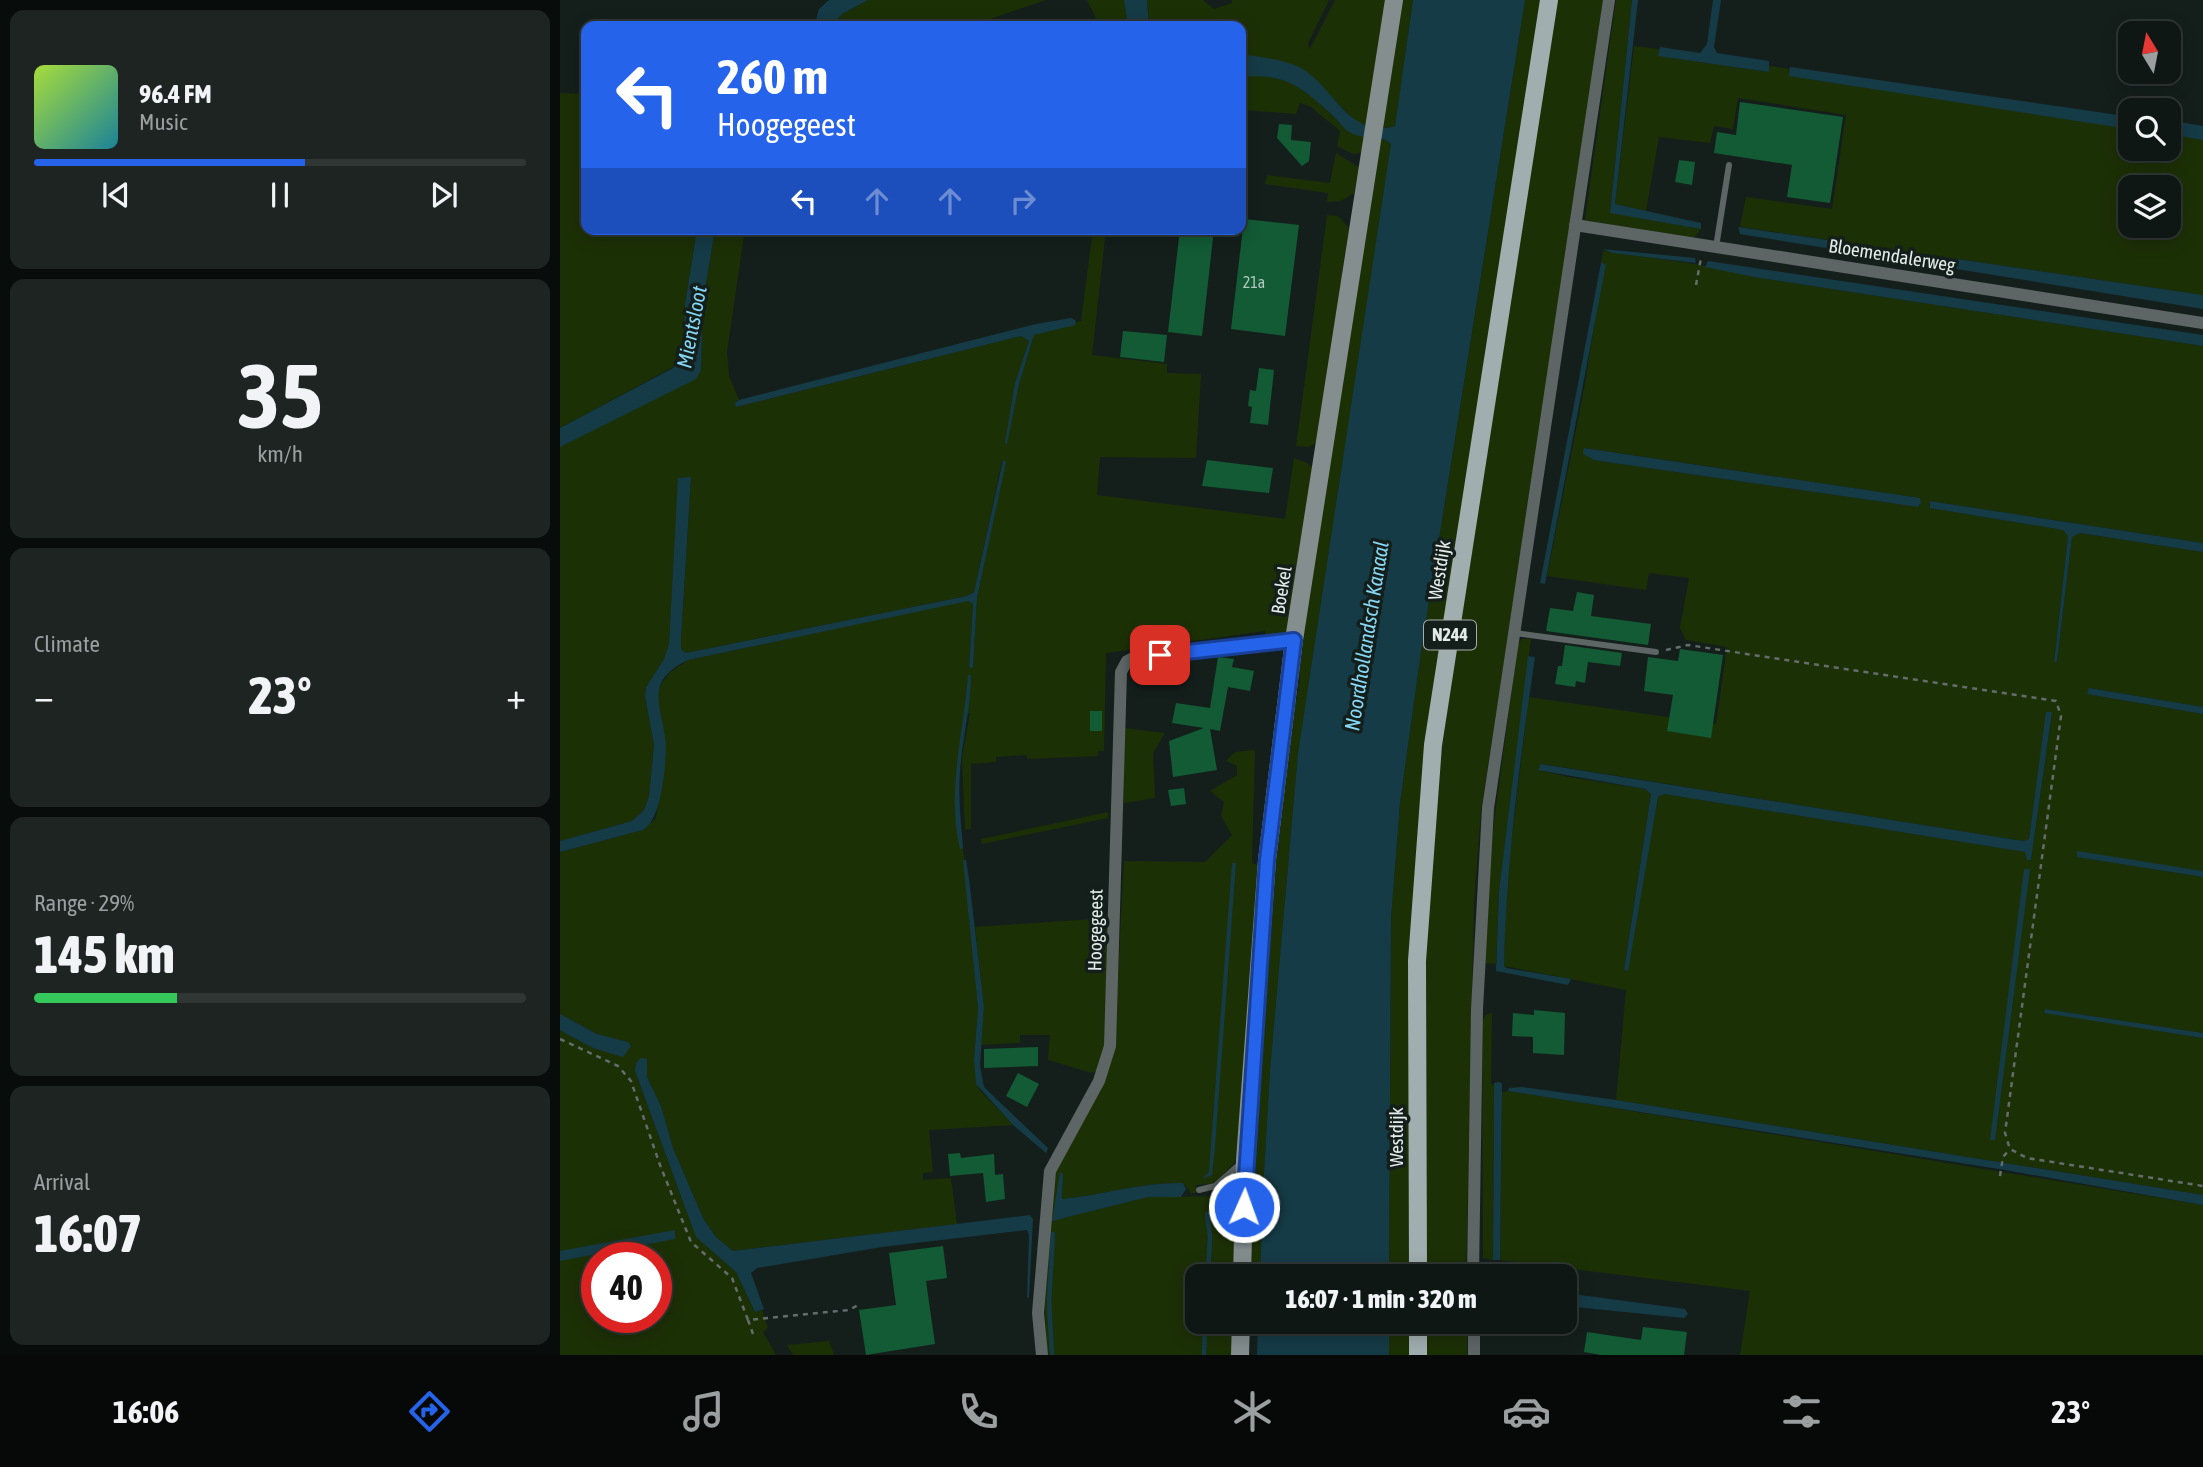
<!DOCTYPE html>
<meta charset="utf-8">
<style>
:root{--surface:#0f1715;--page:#1d2422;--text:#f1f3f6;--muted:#9b9fa0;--line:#2f3634;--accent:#2563eb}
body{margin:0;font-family:"Asap Condensed",sans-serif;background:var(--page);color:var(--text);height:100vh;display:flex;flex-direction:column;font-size:26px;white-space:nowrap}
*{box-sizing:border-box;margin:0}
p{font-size:23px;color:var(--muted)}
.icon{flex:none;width:38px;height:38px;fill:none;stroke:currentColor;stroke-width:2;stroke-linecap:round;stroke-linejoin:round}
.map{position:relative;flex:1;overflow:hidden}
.panel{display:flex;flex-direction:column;gap:10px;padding:10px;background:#080d0c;width:560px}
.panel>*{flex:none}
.guide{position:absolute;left:21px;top:21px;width:665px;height:214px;border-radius:14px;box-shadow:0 4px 18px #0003,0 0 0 2px var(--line);background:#2563eb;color:#fff;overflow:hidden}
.needle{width:46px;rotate:350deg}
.tools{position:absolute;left:1558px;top:21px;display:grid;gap:14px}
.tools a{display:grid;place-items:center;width:63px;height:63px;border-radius:14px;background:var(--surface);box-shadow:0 4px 18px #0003,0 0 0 2px var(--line);font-size:35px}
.speed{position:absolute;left:21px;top:1242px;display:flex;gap:14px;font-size:35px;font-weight:700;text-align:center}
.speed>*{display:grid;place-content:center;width:91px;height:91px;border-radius:50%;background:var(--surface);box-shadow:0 4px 18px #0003,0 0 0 2px var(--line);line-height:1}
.speed .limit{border:10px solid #d22;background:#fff;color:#111}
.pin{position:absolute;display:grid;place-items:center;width:60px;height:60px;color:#fff;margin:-30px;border-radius:14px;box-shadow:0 4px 10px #0006}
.me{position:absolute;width:77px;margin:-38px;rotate:2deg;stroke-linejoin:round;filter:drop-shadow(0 0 5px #0008)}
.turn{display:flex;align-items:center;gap:24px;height:147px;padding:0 21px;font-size:32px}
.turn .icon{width:91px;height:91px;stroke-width:2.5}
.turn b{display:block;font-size:49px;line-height:60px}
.lanes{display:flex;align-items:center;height:66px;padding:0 21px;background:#0003;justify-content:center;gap:35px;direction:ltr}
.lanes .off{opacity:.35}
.big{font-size:52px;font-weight:800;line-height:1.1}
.panel .widget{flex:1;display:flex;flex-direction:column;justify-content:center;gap:10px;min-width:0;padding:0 24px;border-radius:14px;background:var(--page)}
.panel .dial{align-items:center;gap:0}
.dial b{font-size:91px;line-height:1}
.song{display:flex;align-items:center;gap:21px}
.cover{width:84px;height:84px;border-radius:10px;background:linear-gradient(135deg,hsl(80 70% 55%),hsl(190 70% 35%))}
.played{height:7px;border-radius:4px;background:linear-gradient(90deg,var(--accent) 55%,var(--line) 55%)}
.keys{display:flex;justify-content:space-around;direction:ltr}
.heat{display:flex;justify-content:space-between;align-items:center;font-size:38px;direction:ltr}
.charge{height:10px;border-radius:5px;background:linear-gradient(90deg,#34c759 29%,var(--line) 0)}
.trip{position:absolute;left:625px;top:1264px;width:392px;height:70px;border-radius:14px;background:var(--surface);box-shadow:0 4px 18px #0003,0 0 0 2px var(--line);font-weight:800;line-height:70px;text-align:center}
.dock{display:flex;height:112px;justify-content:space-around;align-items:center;background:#060908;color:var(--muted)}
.dock .icon{width:49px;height:49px}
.dock .active{color:var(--accent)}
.dock b{font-size:32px;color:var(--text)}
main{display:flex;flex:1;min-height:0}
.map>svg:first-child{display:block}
</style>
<main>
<section class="panel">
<div class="widget">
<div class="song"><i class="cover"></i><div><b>96.4 FM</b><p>Music</p></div></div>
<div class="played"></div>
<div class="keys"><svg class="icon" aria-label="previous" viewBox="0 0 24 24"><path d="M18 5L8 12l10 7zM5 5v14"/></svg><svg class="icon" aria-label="pause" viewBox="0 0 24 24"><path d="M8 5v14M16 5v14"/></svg><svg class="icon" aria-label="next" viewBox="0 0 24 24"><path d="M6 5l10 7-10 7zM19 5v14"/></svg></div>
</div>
<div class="widget dial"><b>35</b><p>km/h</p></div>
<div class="widget"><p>Climate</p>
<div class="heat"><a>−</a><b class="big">23°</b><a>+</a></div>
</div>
<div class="widget"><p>Range · 29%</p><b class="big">145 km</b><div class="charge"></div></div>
<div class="widget"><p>Arrival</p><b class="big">16:07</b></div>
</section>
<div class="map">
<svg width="1643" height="1355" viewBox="0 0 1643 1355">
<rect width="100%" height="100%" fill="#141f1c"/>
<path fill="#1c3006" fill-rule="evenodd" d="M308 0H486L410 26H272L282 14Z
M527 0H564L568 26H540Z
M587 0H643L654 9 672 3V0H769L748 43 750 49 775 0H828L809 126 799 124 741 68 681 54V26H589Z
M841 0H853L835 127 822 128Z
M965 0H981L859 813 850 957V1276H829L831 919 840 803 861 652Z
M997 0H1043L966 521 921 810 914 903 906 1276H864L863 993 872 818 907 571Z
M1056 0H1072L1050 212 1141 229 1134 238 1025 220Z
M1074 46 1099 49V56L1208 72 1209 66 1230 69 1229 76 1555 126 1557 118 1570 120V149H1608V134L1643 140V295L1180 227 1186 197 1272 209 1286 115 1178 98 1173 129 1154 126 1150 143 1099 137 1086 211 1055 204ZM1570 187H1608V226H1570Z
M699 75 732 82 755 99 789 132 807 136 802 153 793 154 777 146 780 131 751 107 740 103 736 114 682 110 681 115V77Z
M0 93 26 94V229H137L125 304 123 353 113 367 0 428Z
M821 137 831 144 830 154 738 753 710 1070 703 1190H697L703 1194 700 1276H687C693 1085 710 893 733 703L736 702 740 677 737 671Z
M776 153 800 168V184L796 183 794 193 781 201 767 202 768 193 705 184 707 175 770 183Z
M767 215 778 216 789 228 782 272V296L758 442 748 447 736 446Z
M155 229H185L167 352 169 376 179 400 176 401V407L461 336 469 341 455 383 446 444 459 384 474 335 521 321 533 229H546L532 355 607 364V373L641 374 636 458 540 457 537 495 725 519 734 458 747 463 753 468 728 631 706 639 705 631 546 653 544 751H538V756L467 759V755L436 757V762L411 764V829L405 830 402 758 410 713 406 714 397 771 400 848H403L418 1008 414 1059 419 1089 453 1125 369 1130 373 1172 363 1173V1180L391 1178 397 1224 173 1251 156 1237 143 1218 113 1148 101 1106 87 1077V1060L75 1071 136 1237 176 1272 195 1312 202 1310 208 1328 203 1332 216 1355H0V1030L33 1048 68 1042 37 1034 0 1014V852L83 830 96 818 106 750 97 698 99 688 110 672 128 660 408 600 413 604 409 667H413L417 598 445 462 442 461 414 592 407 596 126 653 121 649V639L131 478H119L109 644 104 659 86 687 85 696 94 745 89 797 84 810 72 821 0 841V447L141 370 143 303ZM37 1258H96V1318H37Z
M1043 251 1135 264 1194 277 1643 346V543L1371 501 1369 504 1370 508 1503 530 1508 536 1494 663 1497 661 1512 537 1519 533 1643 552V707L1530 688 1527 694 1643 714V871L1517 852 1518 857 1643 877V1033L1485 1009 1484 1012 1643 1038V1195L1056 1100 1066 990 944 966 945 893 969 697 1156 724 1167 647 1126 640 1120 628 1129 578 1089 573 1086 590 987 576 1025 384 1044 263H1041ZM1025 448 1360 498 1361 503 1358 507 1060 464 1034 460ZM1487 712 1492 713 1471 860H1467L1466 852 1104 794 1098 797 1067 971 1064 969 1091 794 1085 789 1008 777 979 770 982 764 1015 769 1463 841 1469 839Z
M962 639H971L939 891 936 964 923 963 928 867 958 644Z
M563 728 605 733 593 753 595 798 564 803Z
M695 750 692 863 700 866 687 1059 675 1162 659 1179 650 1184 636 1185V1193H631L623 1183C582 1182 543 1195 502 1199L503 1174 493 1220 588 1197 670 1196V1186L663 1187 659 1192 651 1191 674 1174 677 1175 674 1276H637V1321H672V1355H487L484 1300 496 1168 541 1090 554 1050 564 861 645 862 672 835 661 816 664 802 650 791 677 775V766L666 761 675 752Z
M548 812V818L422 844 421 839Z
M549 918 545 1048 539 1070 532 1073 488 1060 490 1035H460V1043L421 1045 424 1006 415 927Z
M932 1012 931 1084 934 1085 933 1260 923 1258 922 1022 926 1015Z
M950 1091 1643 1205V1355H1180L1190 1291 940 1260 942 1092Z
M829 1321H850V1355H829Z
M864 1321H907V1355H863Z
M269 1341 274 1355H233L227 1345Z"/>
<path fill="#153b47" d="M269 0H308L282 14 272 26H254L259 9Z
M564 0H587L589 26H568Z
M853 0H965L861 652 840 803 831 919 829 1276H700L703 1195 696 1194V1190H703L710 1070 738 753 831 144C819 133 805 140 791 133 783 129 778 120 771 114 741 86 724 73 681 77V54C699 57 722 59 739 67 774 85 787 139 835 126Z
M1072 0H1078L1055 204 1141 223V229L1050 213Z
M1153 0H1161L1154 47 1157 53 1209 61V72L1098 56 1100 47 1140 53 1147 44Z
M1230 67 1558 115 1556 127 1229 76Z
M1608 120 1643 126V140L1608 134Z
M1178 227 1643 295V309L1180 234Z
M137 229H155L143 303 141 370 136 379 0 447V428L113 368 123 352 125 304Z
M1042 249 1135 258 1136 263 1053 253Z
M1148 261 1643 335V346L1194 277 1145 267Z
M1041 263 1046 264 985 584 980 583Z
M511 318 516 321 515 325 474 335 459 384 447 444 445 443 455 383 469 341 461 336 176 407 175 403 179 400 476 324Z
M1024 448 1360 498 1361 503 1358 507 1060 464 1034 460 1023 454Z
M443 460 446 462 417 598 413 668 409 667 413 604 408 601 128 660C79 683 106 712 106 750 105 771 101 820 83 830L0 852V841L72 821 84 810 89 797 94 745 85 696 86 687 104 659 109 644 118 478 131 477 121 639V649L126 653 407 596 414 592Z
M1370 501 1643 543V552L1520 533 1512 537 1497 661 1494 663 1508 536 1503 530 1370 508Z
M968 656 975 657C960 760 946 862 944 966L946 968 1011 979 1008 985 936 971 939 891Z
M408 675H411C411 708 402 739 400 772 398 798 401 823 403 848L400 849C386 792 404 732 408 675Z
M1529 688 1643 707V714L1527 694Z
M1486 712H1492L1471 860H1467L1465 852 1104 794 1098 797 1068 971 1064 970 1091 794 1085 789 978 770 981 764 1463 841 1469 839Z
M1517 851 1643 871V877L1517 857Z
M403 860H406L409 879 424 1006 420 1066 424 1087 488 1148 486 1153 453 1125 416 1084 414 1059 418 1008Z
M672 863H676L655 1146 652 1175 642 1179 649 1172Z
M1464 869H1470L1435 1140H1430Z
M1485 1009 1643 1033V1038L1484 1013Z
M0 1014 37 1034 68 1042 71 1046 63 1057 33 1048 3 1032 0 1030Z
M81 1058 87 1059V1077L101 1106 113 1148 143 1218 156 1237 173 1251 470 1215 473 1219 469 1298 467 1297 469 1235 467 1230 322 1247 197 1268 191 1273 204 1309 195 1312 176 1272 136 1237 75 1071 76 1063Z
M940 1082 942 1084 940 1260H933L934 1083Z
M962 1087 1056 1100 1643 1195V1205L1445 1170 948 1091 949 1088Z
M500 1172 503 1174 502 1199C543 1195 582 1182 623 1183L626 1189 621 1197H588L492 1221Z
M115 1230V1239L0 1261V1251Z
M1005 1293 1125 1309 1128 1314 1124 1318 1005 1306Z
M698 1321H829V1355H697Z"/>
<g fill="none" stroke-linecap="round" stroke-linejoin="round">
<path stroke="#153b47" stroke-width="4.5" d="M659 1194 670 1192
M647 1214 650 1236 648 1276
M492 1355 489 1302 493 1234
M644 1355 645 1321"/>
</g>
<path fill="#125b35" d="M1180 102 1283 117 1270 203 1227 197 1232 165 1154 153 1157 132 1176 135Z
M719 124 732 125 731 140 751 142 749 161 742 166 717 138Z
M1119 160 1135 162 1132 185 1115 182Z
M684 219 739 225 725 336 671 329Z
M620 229H654L642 336 608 332Z
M563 331 607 335 604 362 560 357Z
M699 368 714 370 708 425 690 423 692 407 688 406 690 390 696 391Z
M647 460 713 468 709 493 642 486Z
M1017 592 1034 595 1031 616 1091 624 1088 645 986 631 990 608 1013 611Z
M1005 645 1062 653 1060 666 1028 662 1025 683 1016 681 1015 687 995 684 998 666H1002Z
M1120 649 1163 655 1151 738 1107 731 1113 695 1084 691 1088 657 1118 661Z
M658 657 674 659 672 667 694 671 690 691 668 687 660 731 650 729 657 770 613 777 609 741 644 728 612 723 616 703 650 708Z
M530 711H542V731H530Z
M624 788 626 804 611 806 608 790Z
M974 1010 1005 1013 1004 1055 973 1053V1037L952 1036 953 1013 974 1015Z
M478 1047V1066L424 1068V1049Z
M458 1073 479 1084 467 1107 446 1096Z
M400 1153 401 1158 434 1154 435 1175 443 1174 445 1199 426 1202 423 1173 390 1176 388 1154Z
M383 1246 387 1278 366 1281 375 1344 306 1355 299 1310 336 1305 329 1253Z
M1083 1327 1127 1332 1124 1355H1041L1024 1352 1027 1332 1081 1340Z"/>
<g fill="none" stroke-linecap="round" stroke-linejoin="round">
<path stroke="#636d6b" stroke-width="2.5" stroke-dasharray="5 5" stroke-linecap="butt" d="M1136 285 1141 258
M1106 650 1128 645 1496 701 1501 716 1445 1133 1450 1149 1467 1158 1643 1186
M0 1039 58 1066 71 1081 100 1165 131 1242 172 1278 188 1320
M1440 1176 1443 1157 1450 1149
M193 1334 188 1320 289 1310 300 1304"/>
<path stroke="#5e6565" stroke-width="6" d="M1156 247 1169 165
M955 633 1096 652
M639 1190 655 1186 681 1163"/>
<path stroke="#5e6565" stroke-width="12" d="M1015 225 1643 323
M913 1276 917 1009 928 808 1049 0
M914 1321V1355
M482 1355 478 1313 490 1171 539 1081 550 1046 561 672 567 661 573 658 734 640"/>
<path stroke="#848e8f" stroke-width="18" d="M682 1276 685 1160 707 860 734 640 834 0
M680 1355 681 1321"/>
<path stroke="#a1aeaf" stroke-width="18" d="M858 1276 857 961 873 745 989 0
M858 1355V1321"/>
</g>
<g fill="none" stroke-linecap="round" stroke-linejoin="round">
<defs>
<path id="route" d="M600 655 734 640 707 860 684 1207"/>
</defs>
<use href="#route" stroke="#184099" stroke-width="18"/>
<use href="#route" stroke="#2563eb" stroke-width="12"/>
</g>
<g text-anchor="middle" stroke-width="7" stroke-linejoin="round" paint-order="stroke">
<g font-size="16" fill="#b0c8bd">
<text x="694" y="288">21a</text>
</g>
<rect fill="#141f1c" stroke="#a6aeac" stroke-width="2" x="864" y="620.5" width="52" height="29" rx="5"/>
<g font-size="18" font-weight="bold" fill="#e4ecea">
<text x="890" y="641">N244</text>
</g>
<g font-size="19" fill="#e4ecea" stroke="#141f1c">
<text transform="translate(1332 255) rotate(9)" y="7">Bloemendalerweg</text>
<text transform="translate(879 570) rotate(-81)" y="7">Westdijk</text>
<text transform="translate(721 590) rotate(-81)" y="7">Boekel</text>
<text transform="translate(535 930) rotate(-89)" y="7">Hoogegeest</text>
<text transform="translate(836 1137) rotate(-90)" y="7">Westdijk</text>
</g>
<g font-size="21" font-style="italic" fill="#87d8f6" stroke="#141f1c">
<text transform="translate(132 327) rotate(-79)" y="7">Mientsloot</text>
<text transform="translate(807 636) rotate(-81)" y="7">Noordhollandsch Kanaal</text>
</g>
</g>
</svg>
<div class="tools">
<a><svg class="needle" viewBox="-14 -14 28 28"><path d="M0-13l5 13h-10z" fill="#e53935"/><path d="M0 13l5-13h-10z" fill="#9b9fa0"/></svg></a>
<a><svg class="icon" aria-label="search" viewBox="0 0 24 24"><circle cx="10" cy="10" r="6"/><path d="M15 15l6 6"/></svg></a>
<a><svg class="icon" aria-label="layers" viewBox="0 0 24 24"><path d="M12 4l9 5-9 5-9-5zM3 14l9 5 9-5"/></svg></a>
</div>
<div class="speed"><div class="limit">40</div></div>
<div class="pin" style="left:600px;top:655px;background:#d93025"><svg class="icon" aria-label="arrive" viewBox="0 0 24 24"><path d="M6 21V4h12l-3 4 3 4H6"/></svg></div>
<svg class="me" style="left:684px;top:1207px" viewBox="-20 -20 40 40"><circle r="17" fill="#2563eb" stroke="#fff" stroke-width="3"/><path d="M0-11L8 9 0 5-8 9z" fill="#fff"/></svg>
<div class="trip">16:07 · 1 min · 320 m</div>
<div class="guide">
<div class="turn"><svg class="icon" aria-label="left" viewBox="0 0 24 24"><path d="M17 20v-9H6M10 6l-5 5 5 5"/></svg><div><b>260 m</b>Hoogegeest</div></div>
<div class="lanes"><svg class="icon" aria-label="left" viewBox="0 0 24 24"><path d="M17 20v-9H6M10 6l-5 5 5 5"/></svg><svg class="icon off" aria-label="ahead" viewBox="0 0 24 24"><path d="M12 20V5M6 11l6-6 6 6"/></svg><svg class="icon off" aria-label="ahead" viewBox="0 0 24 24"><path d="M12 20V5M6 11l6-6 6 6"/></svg><svg class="icon off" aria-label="right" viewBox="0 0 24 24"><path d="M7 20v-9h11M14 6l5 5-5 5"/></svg></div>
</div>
</div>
</main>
<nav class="dock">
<b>16:06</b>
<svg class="icon active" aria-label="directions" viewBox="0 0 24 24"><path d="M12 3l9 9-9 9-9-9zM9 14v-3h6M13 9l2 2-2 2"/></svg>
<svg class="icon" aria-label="music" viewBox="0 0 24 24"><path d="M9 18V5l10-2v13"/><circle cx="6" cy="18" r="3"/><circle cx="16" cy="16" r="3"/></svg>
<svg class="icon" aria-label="phone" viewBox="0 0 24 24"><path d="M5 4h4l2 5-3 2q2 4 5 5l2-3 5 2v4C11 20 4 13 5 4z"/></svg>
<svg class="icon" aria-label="climate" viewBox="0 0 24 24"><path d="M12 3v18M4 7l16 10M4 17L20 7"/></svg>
<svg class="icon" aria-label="car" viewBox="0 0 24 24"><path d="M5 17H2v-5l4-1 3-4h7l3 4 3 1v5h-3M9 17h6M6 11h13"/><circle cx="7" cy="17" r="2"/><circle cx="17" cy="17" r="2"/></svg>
<svg class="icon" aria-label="filters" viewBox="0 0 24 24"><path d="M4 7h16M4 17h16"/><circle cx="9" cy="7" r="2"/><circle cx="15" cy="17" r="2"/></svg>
<b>23°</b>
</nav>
